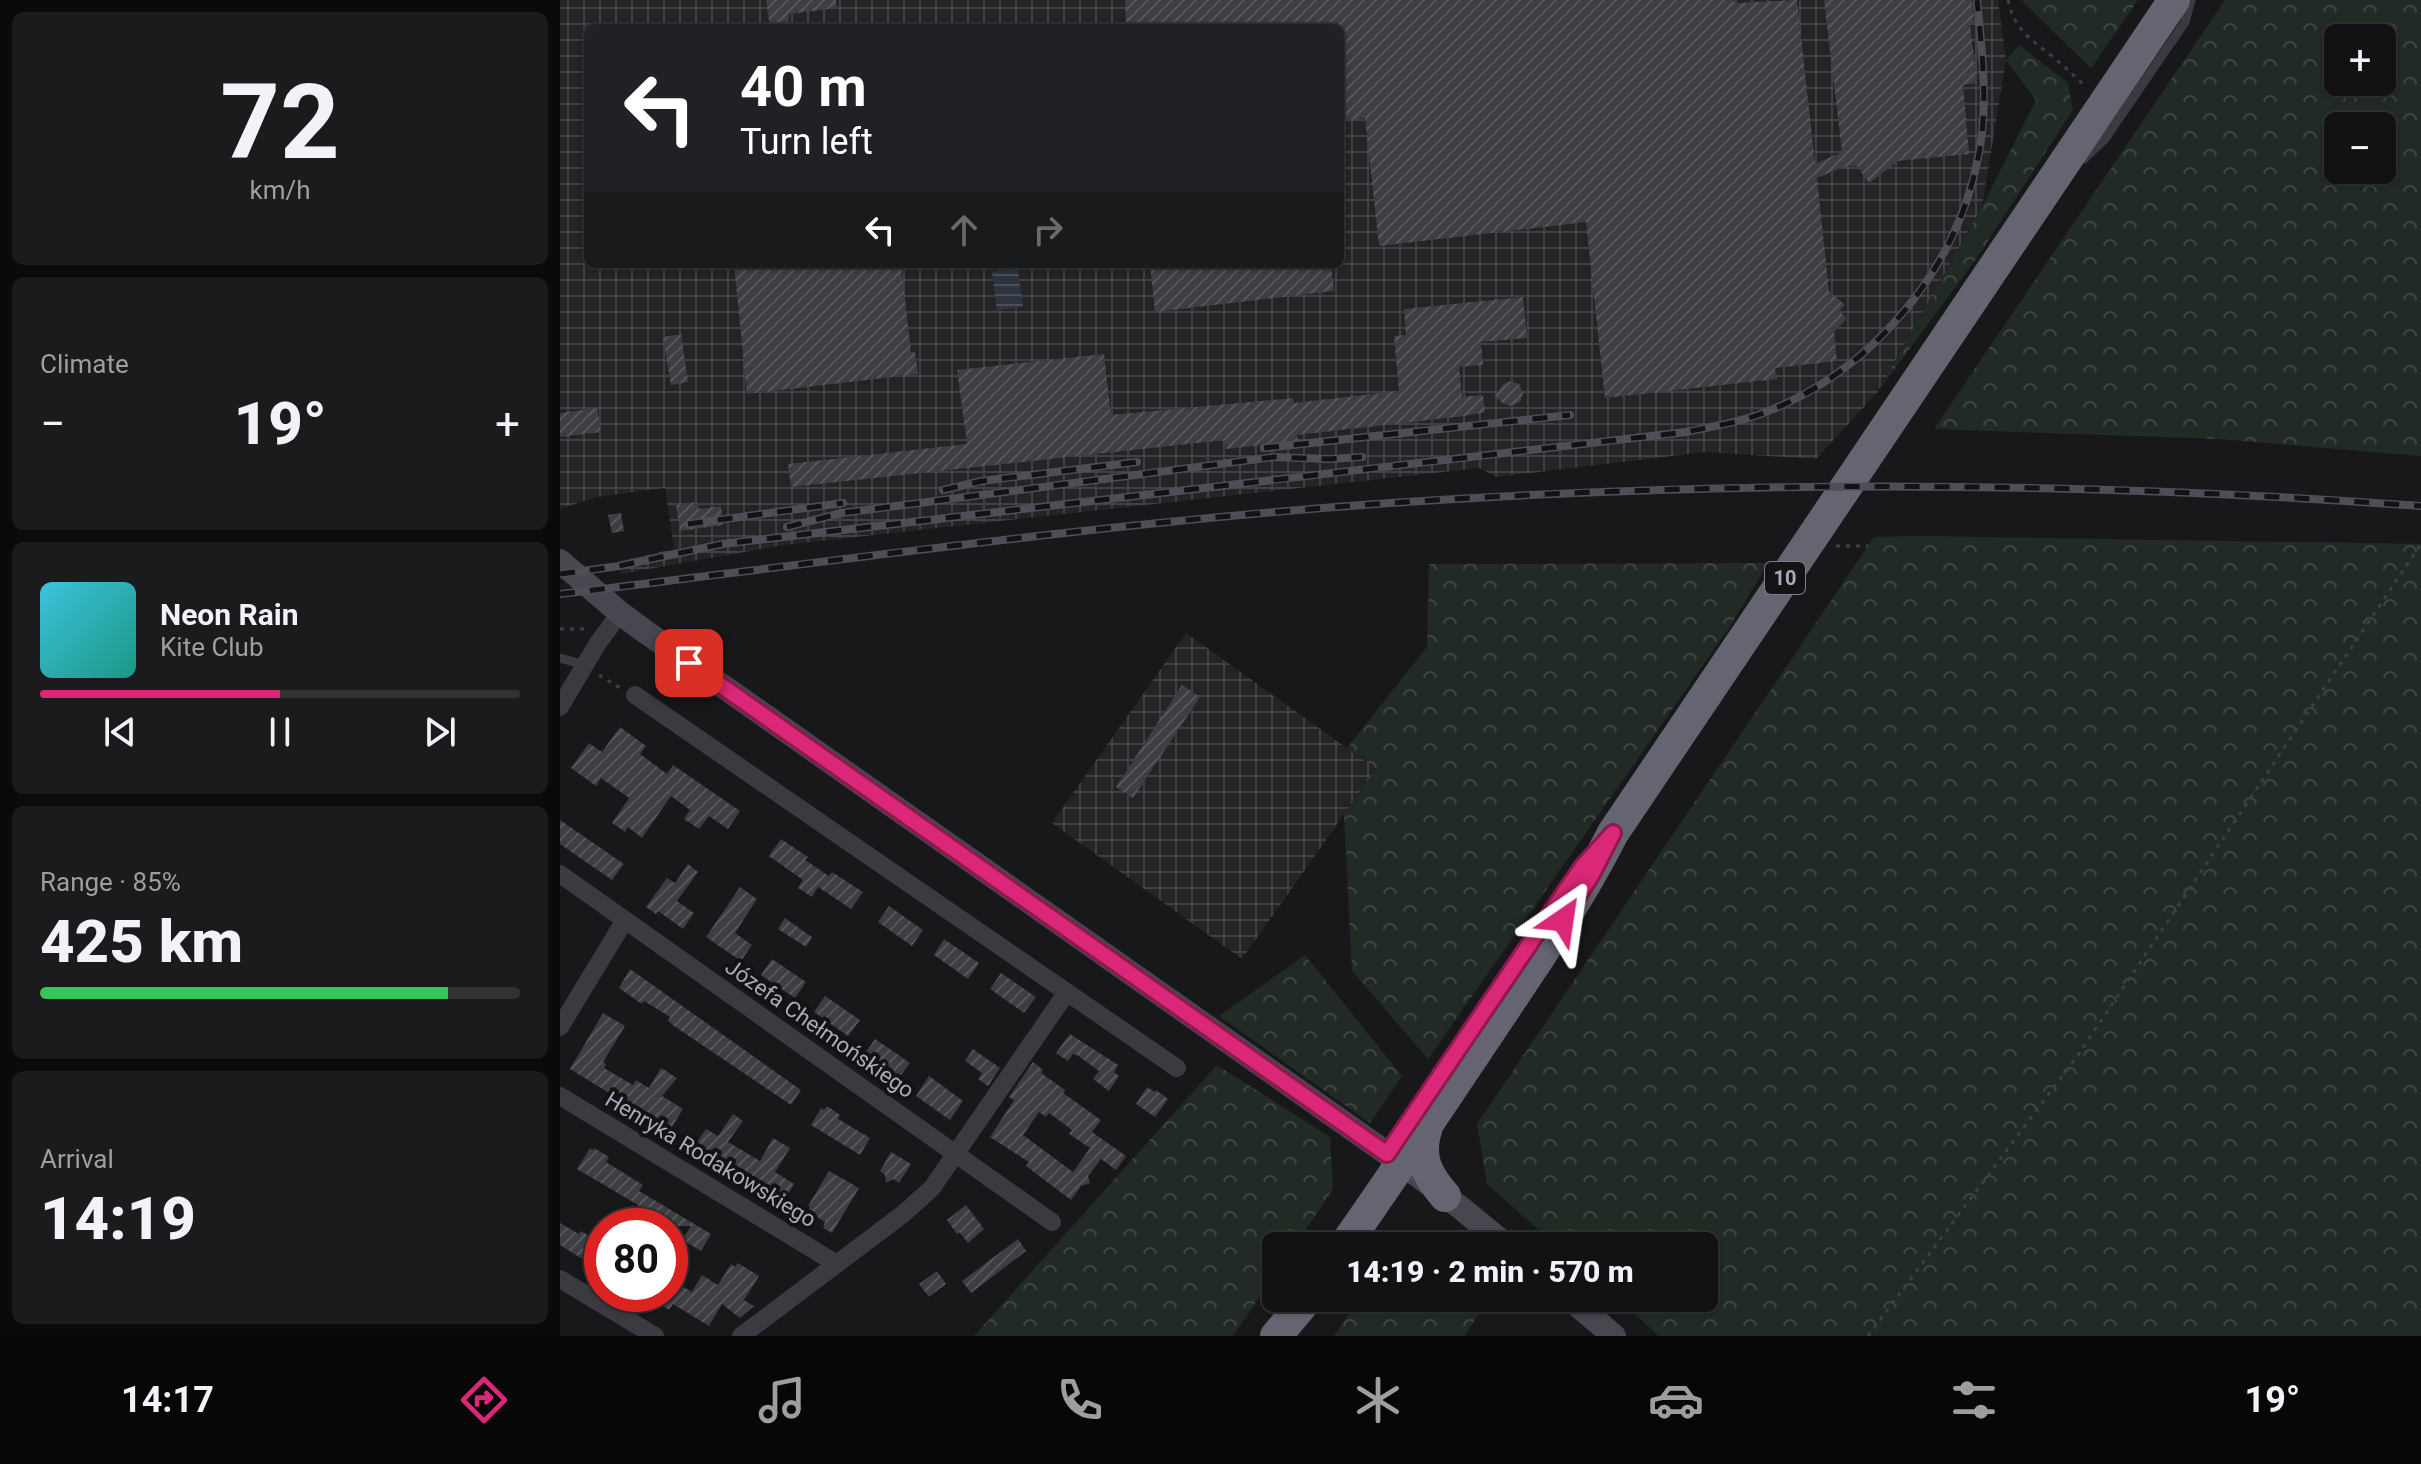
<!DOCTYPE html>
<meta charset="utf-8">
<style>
:root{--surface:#121214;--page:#1b1b1d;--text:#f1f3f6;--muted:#9c9ea0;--line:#313234;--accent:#db2777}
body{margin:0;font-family:Roboto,sans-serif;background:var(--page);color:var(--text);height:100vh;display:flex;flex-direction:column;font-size:30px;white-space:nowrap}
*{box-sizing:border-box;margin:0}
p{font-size:26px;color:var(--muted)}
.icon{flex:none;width:44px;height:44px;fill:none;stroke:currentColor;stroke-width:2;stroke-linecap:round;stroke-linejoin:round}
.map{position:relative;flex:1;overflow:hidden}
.side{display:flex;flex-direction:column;gap:12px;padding:12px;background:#0a0a0b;width:560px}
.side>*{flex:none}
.hud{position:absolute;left:24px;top:24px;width:760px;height:244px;border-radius:12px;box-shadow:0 2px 6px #0004,0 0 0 2px var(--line);background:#202124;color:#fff;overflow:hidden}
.buttons{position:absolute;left:1764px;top:24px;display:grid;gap:16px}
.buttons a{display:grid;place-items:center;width:72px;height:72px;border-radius:12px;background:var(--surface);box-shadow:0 2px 6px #0004,0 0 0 2px var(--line);font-size:40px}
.speed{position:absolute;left:24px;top:1208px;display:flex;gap:16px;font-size:40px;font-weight:700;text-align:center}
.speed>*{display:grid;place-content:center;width:104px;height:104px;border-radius:50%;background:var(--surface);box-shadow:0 2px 6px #0004,0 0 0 2px var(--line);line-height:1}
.speed .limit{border:12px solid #d22;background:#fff;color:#111}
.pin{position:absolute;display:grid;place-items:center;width:68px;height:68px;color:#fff;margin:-34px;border-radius:16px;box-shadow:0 4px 12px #0006}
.me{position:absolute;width:88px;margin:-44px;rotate:32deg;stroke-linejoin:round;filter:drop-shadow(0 0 6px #0008)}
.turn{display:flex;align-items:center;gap:28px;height:168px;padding:0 24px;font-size:36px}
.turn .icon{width:104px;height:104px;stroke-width:2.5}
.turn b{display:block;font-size:56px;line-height:68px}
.lanes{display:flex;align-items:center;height:76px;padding:0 24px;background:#0003;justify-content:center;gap:40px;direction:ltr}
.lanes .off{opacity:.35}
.big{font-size:60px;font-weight:800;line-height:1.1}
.side .card{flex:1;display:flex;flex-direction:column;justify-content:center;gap:12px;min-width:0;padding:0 28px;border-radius:12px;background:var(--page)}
.side .dial{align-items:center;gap:0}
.dial b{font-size:104px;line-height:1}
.song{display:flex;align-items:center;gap:24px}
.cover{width:96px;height:96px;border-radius:12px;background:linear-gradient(135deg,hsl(190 70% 55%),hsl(170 70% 35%))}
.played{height:8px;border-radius:4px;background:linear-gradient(90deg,var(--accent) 50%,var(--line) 50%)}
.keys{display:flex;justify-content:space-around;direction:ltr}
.heat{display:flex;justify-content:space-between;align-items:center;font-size:44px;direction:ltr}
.charge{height:12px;border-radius:6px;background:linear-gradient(90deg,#34c759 85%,var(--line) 0)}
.trip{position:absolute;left:702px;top:1232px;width:456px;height:80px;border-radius:12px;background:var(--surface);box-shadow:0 2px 6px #0004,0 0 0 2px var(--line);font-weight:800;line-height:80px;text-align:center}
.menu{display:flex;height:128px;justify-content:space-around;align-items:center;background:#070708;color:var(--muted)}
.menu .icon{width:56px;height:56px}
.menu .active{color:var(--accent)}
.menu b{font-size:36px;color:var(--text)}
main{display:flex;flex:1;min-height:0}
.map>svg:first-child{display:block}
</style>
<main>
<section class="side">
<div class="card dial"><b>72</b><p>km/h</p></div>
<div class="card"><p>Climate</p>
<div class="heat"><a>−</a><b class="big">19°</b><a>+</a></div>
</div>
<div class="card">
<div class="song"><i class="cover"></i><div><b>Neon Rain</b><p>Kite Club</p></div></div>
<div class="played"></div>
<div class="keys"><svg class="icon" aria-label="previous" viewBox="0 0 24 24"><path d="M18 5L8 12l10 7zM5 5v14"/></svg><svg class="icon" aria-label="pause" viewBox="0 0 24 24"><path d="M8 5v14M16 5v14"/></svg><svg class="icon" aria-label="next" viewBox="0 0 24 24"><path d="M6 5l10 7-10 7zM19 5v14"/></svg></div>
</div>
<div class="card"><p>Range · 85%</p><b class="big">425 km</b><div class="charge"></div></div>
<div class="card"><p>Arrival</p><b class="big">14:19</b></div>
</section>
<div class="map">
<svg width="1861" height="1336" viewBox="0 0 1861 1336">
<defs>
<pattern id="industrial-grid" width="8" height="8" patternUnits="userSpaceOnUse" patternTransform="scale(2)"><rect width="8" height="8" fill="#242427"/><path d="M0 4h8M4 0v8" fill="none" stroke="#414144"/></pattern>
<pattern id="forest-crowns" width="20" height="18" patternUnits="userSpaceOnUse" patternTransform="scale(2)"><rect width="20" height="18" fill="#212a24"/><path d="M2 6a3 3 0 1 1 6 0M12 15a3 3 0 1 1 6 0" fill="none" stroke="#3e4642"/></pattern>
<pattern id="water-rules" width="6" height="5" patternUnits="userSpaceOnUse" patternTransform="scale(2)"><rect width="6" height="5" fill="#2d333f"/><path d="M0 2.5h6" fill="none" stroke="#494e59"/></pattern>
<pattern id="building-hatch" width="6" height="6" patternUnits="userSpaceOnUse" patternTransform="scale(2)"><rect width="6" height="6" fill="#3d3d42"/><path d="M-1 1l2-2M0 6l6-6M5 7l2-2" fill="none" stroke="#56565b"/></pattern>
</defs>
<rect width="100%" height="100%" fill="#18181a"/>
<path fill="url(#industrial-grid)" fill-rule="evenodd" d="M0 0H1438L1446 60 1422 207 1317 393 1256 459 1145 452 937 477 919 468 224 545 60 574 59 561 114 549 105 488 36 497 0 509ZM28 28H780V264H28Z
M626 633 816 769 682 959 492 823Z"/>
<path fill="url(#forest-crowns)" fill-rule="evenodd" d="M1461 0H1578L1531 68Z
M1665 0H1861V456L1659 439 1374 429ZM1822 38V82H1778V38ZM1778 126H1822V170H1778Z
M1459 45 1508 83 1513 110 1416 259 1317 393 1422 207 1476 100 1446 60Z
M1360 536 1861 544V1336H1099L1056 1298H1144V1246H997L927 1184 917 1124 1314 537Z
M1208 563 1169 628 868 1059 792 971 784 814 816 769 787 748 867 647 869 564Z
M745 955 842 1076 810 1123 659 1016Z
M657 1065 770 1137 773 1189 735 1246H716V1273L673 1336H414Z
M842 1234 892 1241 897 1246H834Z
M799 1298H928L905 1336H774Z"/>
<path fill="url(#water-rules)" d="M458 269 463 307 437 310 432 272Z"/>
<path fill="url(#building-hatch)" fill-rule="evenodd" d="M206 0H276L277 8 229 14 228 28H210Z
M565 0H1174L1175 3 1237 0 1255 164 1282 152 1264 0H1412L1415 25H1410L1417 83 1403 85 1409 154 1338 161 1309 183 1297 166 1283 167 1257 178 1269 291 1285 305 1279 311 1287 318 1274 332 1277 361 1215 368 1217 379 1045 398 1026 222 819 246 805 118 780 121V28H566Z
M174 264H341L351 352H355L358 374 187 394Z
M590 264H771L774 291 595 312Z
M963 297 967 338 921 342 923 365 899 367 902 397 923 395 925 412 904 416 737 435 738 441 666 449 665 440 231 487 228 464 407 444 397 370 544 354 551 415 733 398 734 403 839 391 834 336 846 335 844 309Z
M121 334 128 382 111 385 103 337Z
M950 381 959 384 963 393 960 402 951 406 944 404 935 397 942 385Z
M37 408 41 432 0 437V413Z
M138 502 139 509 161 506 163 525 120 531 116 505Z
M61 513 64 531 52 533 48 515Z
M622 685 640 697 573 798 556 787Z
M60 727 86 746 80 754 107 774 113 765 180 811 168 829 149 816 139 829 124 819 130 810 111 796 82 838 68 827 65 832 52 823 69 798 41 778 36 786 11 768 29 743 42 752Z
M0 820 64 864 52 880 0 844Z
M221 839 248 857 245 860 269 876 272 872 303 892 291 909 258 887 252 897 238 888 243 880 209 856Z
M128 864 138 872 117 901 134 913 123 929 98 911 96 914 86 907 107 878 115 883Z
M180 887 197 899 175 933 192 945 181 961 146 937Z
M329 906 363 930 352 946 318 922Z
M225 918 252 937 246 947 218 929Z
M384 939 419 963 408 979 374 955Z
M212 959 246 982 235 998 201 975Z
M70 969 241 1090 231 1105 114 1026 108 1021 110 1017 84 1001 82 1004 59 988Z
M441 973 476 997 464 1013 430 989Z
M265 996 300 1020 288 1036 254 1012Z
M43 1013 65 1026 43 1062 46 1064 44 1068 73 1085 76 1080 89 1088 101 1068 117 1078 102 1096 123 1109 110 1130 10 1069Z
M510 1034 558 1065 554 1072 559 1076 549 1091 533 1079 539 1071 517 1055 513 1054 508 1061 496 1053Z
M315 1039 350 1063 336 1082 302 1058Z
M413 1049 440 1068 428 1086 418 1079 422 1073 405 1061Z
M473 1062 483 1070 481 1073 505 1090 503 1093 541 1120 532 1132 566 1156 556 1170 541 1159 528 1176 530 1183 521 1186 511 1200 466 1166 469 1162 430 1137 454 1100 449 1097ZM479 1112 486 1117 489 1113 512 1130 509 1134 530 1148 513 1172 463 1135Z
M369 1076 403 1101 390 1120 356 1096Z
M587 1087 595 1092 596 1090 608 1099 595 1117 576 1104Z
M267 1106 280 1115 278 1119 310 1138 300 1155 251 1125 261 1108 264 1110Z
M173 1114 183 1121 168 1142 200 1161 213 1138 230 1148 215 1172 234 1184 224 1201 135 1145 146 1129 158 1136Z
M30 1148 33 1150 34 1148 49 1157 46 1162 83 1185 79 1191 151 1234 141 1251 122 1240 131 1226H99L86 1218 90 1212 17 1169Z
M331 1152 351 1164 339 1183 333 1179 326 1183 325 1175 320 1171Z
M269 1171 299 1188 272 1233 263 1228 265 1222 248 1211 250 1207 248 1206Z
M406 1205 424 1229 408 1243 399 1232 397 1234 387 1220Z
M0 1223 19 1234 21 1231 42 1244 34 1262 23 1255 21 1258 0 1245Z
M458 1239 466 1251 411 1293 402 1281Z
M178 1263 199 1276 184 1300 194 1306 180 1318 162 1304 149 1326 113 1304 109 1310 83 1294H110V1279L132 1292 142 1275 158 1285 171 1264 175 1267Z
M377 1271 386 1284 369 1297 359 1284Z"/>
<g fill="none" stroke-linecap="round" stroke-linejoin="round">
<path stroke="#3e3f46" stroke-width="3" stroke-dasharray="4 6" stroke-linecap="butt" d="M1448 0C1455 31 1471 39 1493 57 1505 67 1515 77 1526 87
M1276 546H1308
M0 629H28
M39 675 60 688
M1308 1336 1518 1055 1861 544"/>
<path stroke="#3b3a41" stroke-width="9" d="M1524 159 1545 139 1625 22 1631 0
M0 658 25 665"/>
<path stroke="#3b3a41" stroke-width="18" d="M75 695 617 1068
M0 707 38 643 60 613
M0 874 492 1222
M0 1027 65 920
M0 1096 277 1264
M0 1279 95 1336
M181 1336 343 1214 372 1188 507 992"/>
<path stroke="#46474f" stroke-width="24" d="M0 561 60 613 83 630 845 1166 901 1208 947 1246
M1009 1298 1054 1336"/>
<path stroke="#646570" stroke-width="32" d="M867 1127C857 1156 866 1174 885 1196
M784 1246C837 1171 887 1095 938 1019 979 958 1020 898 1053 833L1614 0
M716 1336 748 1298"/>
<defs>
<path id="rail" d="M704 448 1010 415
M383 490 422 481 577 462
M128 524 283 503
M227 527 282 513 714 457 769 459 802 457
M0 574 59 566 162 544 1126 432C1150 427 1175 423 1198 415 1308 376 1396 273 1418 158 1429 106 1422 52 1417 0
M0 594C276 561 552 522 830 503 1173 480 1518 481 1861 506"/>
</defs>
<use href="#rail" stroke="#4d4e56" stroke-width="8"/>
<use href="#rail" stroke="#131315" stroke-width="5" stroke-dasharray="15" stroke-linecap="butt"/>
</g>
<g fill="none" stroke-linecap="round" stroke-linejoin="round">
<defs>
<path id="route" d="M129 663 827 1154 1007 889 1023 866 1053 833 1032 874 1003 920"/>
</defs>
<use href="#route" stroke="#8e194d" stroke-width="20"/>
<use href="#route" stroke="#db2777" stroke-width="14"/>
</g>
<g text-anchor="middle" stroke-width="8" stroke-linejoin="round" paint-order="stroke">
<rect fill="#131315" stroke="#7c7d88" stroke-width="2" x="1205" y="562" width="40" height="32" rx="6"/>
<g font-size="20" font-weight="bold" fill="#a9abba">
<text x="1225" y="585">10</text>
</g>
<g font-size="22" fill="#a9abba" stroke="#131315">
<text transform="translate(260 1028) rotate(35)" y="8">Józefa Chełmońskiego</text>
<text transform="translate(151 1159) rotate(31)" y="8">Henryka Rodakowskiego</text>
</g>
</g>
</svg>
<div class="buttons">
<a>+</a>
<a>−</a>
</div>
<div class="speed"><div class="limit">80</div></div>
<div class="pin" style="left:129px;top:663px;background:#d93025"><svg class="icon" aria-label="arrive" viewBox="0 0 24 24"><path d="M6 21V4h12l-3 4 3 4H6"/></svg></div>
<svg class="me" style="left:1003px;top:920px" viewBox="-20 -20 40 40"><path d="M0-17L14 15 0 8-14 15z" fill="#db2777" stroke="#fff" stroke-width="4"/></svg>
<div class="trip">14:19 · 2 min · 570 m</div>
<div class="hud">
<div class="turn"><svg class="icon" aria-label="left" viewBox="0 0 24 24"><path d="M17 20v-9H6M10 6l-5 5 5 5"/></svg><div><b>40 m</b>Turn left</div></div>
<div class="lanes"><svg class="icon" aria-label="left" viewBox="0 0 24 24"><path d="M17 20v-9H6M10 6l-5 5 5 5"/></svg><svg class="icon off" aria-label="ahead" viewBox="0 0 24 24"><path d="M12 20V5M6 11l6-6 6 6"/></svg><svg class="icon off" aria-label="right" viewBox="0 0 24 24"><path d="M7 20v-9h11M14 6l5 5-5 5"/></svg></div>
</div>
</div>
</main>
<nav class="menu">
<b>14:17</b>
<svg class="icon active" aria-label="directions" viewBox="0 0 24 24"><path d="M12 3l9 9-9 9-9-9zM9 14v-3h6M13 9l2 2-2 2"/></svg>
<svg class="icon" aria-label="music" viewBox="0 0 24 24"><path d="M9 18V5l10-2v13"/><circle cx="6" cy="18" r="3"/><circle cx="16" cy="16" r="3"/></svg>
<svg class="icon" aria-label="phone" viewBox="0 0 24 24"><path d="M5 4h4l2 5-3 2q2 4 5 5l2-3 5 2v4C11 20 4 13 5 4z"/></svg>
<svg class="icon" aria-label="climate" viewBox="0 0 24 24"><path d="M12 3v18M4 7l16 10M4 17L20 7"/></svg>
<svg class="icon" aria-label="car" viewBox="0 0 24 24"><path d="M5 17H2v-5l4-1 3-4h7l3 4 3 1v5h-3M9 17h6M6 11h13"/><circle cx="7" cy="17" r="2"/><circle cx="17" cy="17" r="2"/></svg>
<svg class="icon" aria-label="filters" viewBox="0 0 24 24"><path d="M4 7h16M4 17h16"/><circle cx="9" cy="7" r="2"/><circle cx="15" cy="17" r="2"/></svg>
<b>19°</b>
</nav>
